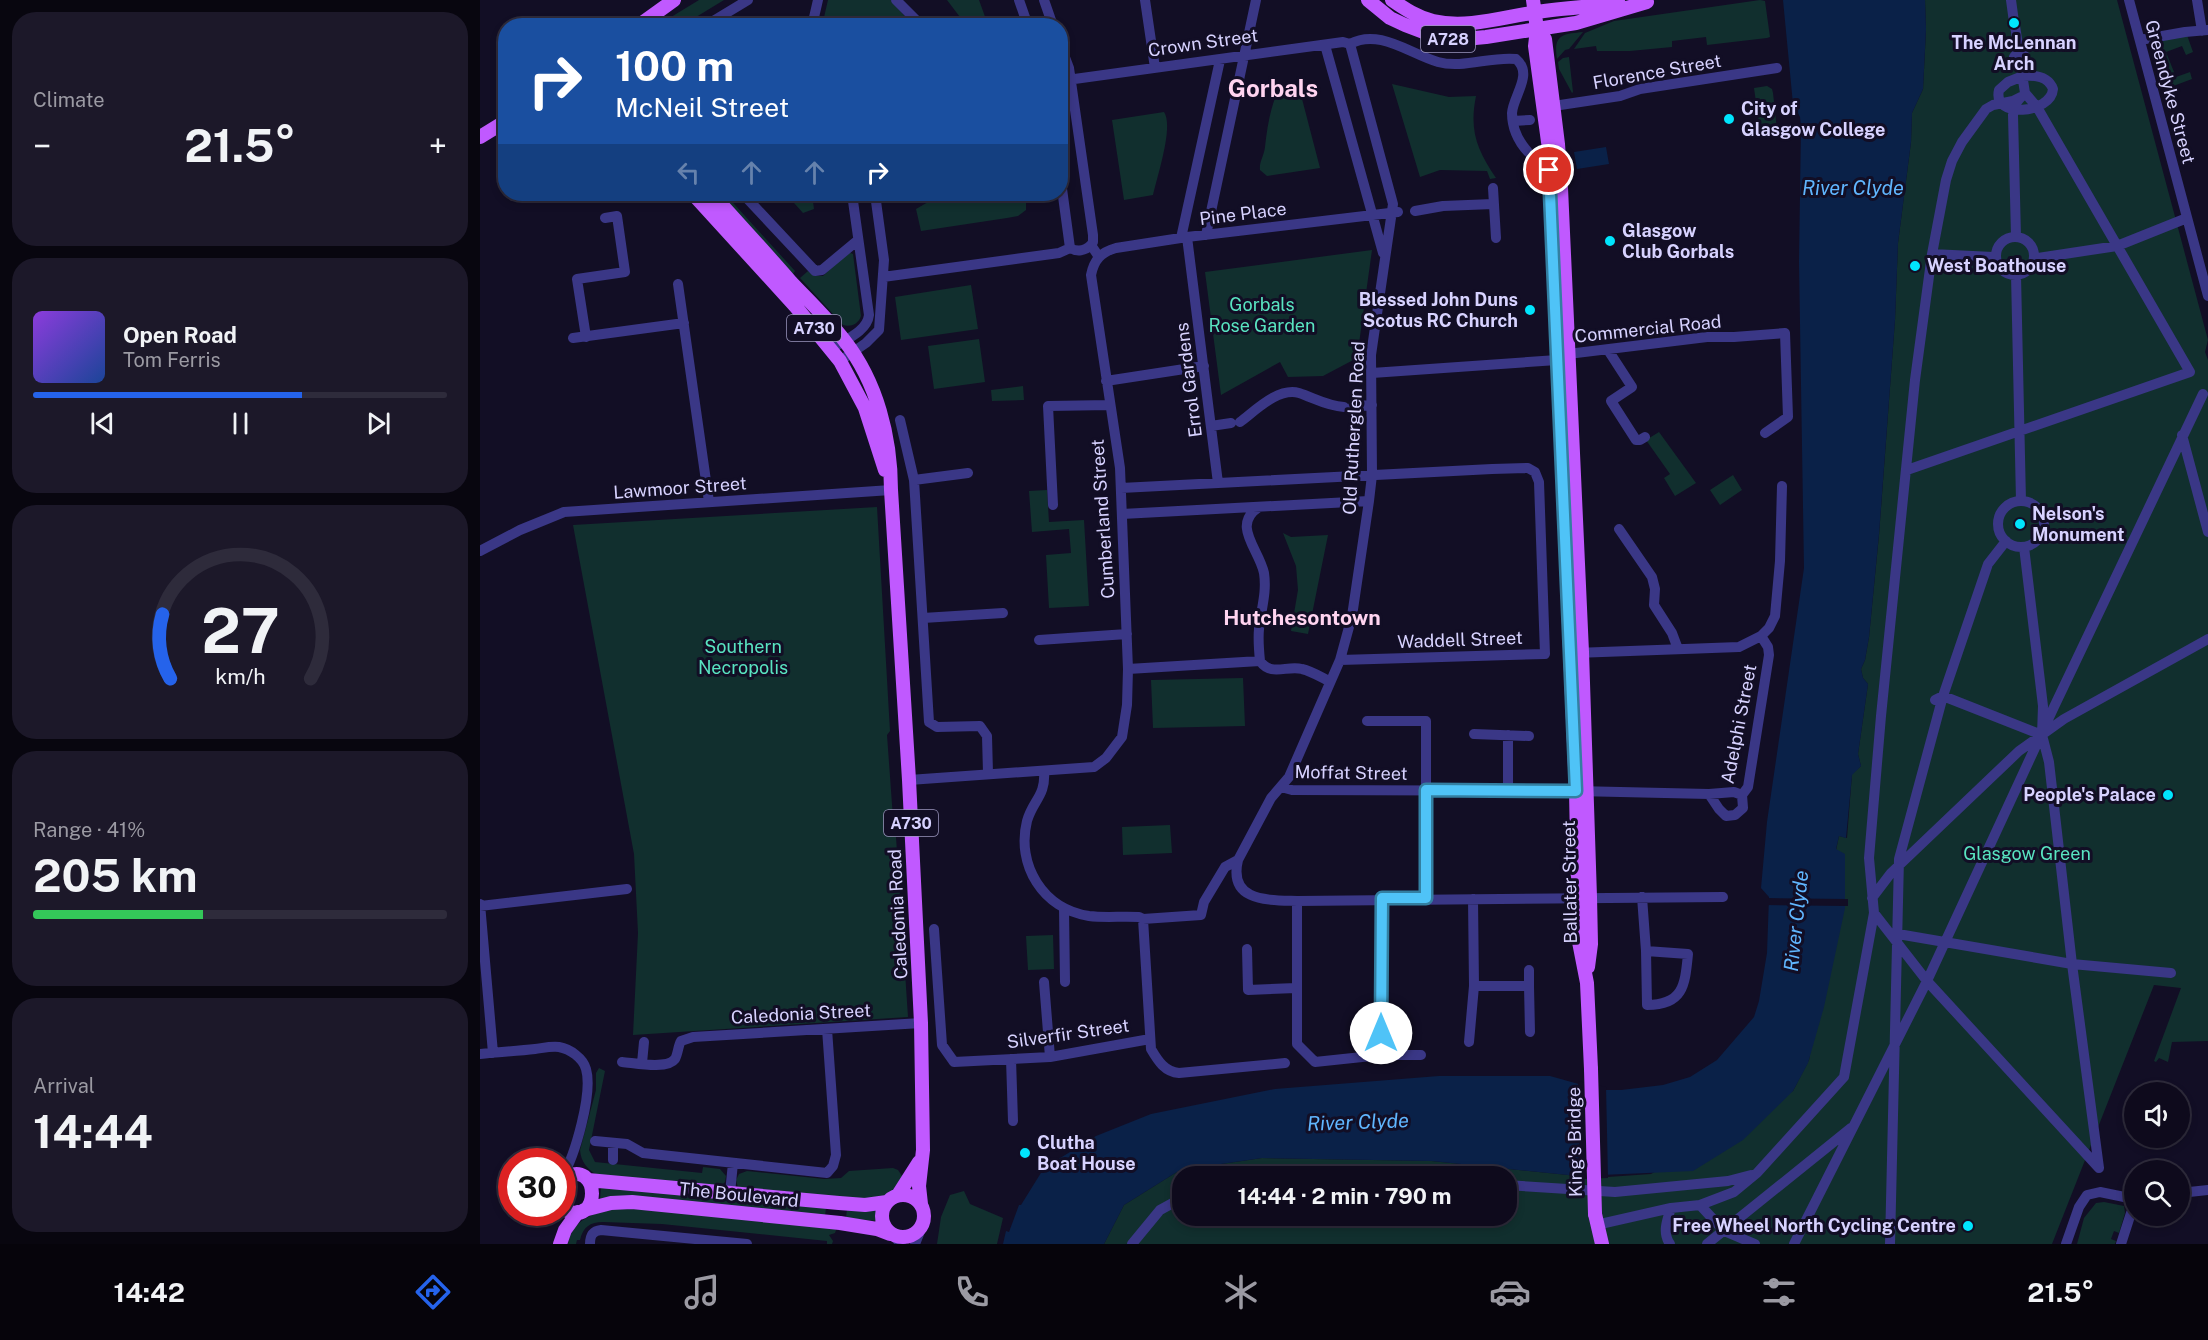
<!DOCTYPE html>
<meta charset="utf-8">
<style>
:root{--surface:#0e0a1c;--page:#1c1829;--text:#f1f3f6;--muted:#9b9aa3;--line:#2e2b3b;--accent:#2563eb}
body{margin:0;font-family:"Public Sans",sans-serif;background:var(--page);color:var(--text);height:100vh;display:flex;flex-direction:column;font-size:22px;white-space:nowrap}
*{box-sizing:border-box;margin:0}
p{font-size:20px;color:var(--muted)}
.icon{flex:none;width:33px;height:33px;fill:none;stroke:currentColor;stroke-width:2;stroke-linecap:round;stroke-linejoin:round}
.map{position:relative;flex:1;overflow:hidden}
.details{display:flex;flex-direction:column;gap:12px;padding:12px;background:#08060f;width:480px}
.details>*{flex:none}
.banner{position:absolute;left:18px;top:18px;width:570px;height:183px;border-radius:24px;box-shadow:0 3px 9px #0003,0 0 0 2px var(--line);background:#1a4fa0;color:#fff;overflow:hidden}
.tools{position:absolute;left:1644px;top:1082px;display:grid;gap:12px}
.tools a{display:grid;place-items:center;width:66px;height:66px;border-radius:50%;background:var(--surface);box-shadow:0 3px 9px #0003,0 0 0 2px var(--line);font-size:30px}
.speed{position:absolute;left:18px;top:1148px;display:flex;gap:12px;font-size:30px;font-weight:700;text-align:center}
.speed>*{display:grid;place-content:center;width:78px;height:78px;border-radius:50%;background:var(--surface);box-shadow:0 3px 9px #0003,0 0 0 2px var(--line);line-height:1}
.speed .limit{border:9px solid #d22;background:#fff;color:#111}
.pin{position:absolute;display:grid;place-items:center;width:51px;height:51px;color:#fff;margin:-26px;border:3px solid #fff;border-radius:50%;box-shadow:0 2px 6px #0007}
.me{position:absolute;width:66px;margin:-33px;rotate:0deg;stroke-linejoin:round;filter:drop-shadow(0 0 4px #0008)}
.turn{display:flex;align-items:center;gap:21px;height:126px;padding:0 18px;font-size:27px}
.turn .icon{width:78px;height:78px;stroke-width:2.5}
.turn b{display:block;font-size:42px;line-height:51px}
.lanes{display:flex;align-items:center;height:57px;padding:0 18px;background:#0003;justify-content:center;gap:30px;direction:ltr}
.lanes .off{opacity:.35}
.big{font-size:45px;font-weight:700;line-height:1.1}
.details .tile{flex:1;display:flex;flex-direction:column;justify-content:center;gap:9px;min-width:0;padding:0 21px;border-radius:24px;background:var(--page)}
.details .dial{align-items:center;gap:0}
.dial svg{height:156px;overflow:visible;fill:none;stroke:var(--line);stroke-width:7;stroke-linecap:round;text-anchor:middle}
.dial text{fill:var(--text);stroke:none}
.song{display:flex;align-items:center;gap:18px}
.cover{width:72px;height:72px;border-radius:9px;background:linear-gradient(135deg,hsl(270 70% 55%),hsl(220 70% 35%))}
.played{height:6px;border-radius:3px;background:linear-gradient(90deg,var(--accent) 65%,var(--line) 65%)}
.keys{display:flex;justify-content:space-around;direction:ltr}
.heat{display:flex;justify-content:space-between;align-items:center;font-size:33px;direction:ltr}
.charge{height:9px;border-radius:4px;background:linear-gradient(90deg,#34c759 41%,var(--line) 0)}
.trip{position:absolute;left:692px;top:1166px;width:345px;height:60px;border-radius:24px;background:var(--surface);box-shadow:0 3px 9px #0003,0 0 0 2px var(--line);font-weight:700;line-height:60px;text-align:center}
.tab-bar{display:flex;height:96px;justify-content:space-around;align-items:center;background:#06040b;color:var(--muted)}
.tab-bar .icon{width:42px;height:42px}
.tab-bar .active{color:var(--accent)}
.tab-bar b{font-size:27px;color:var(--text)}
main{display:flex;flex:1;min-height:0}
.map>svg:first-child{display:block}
</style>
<main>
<section class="details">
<div class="tile"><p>Climate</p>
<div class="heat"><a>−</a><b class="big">21.5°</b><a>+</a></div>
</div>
<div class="tile">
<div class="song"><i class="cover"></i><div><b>Open Road</b><p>Tom Ferris</p></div></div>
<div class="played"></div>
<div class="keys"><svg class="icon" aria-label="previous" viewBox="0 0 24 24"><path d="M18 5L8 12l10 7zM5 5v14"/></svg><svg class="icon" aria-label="pause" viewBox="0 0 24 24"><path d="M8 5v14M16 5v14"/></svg><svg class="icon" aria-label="next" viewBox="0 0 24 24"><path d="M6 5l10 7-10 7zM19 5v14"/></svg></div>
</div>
<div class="tile dial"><svg viewBox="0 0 100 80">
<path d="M14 69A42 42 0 1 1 86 69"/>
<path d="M14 69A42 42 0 0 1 10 36" stroke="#2563eb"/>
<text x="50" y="56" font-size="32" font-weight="700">27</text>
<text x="50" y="72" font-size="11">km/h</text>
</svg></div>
<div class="tile"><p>Range · 41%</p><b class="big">205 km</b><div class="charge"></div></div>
<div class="tile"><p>Arrival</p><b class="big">14:44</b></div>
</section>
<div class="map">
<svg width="1728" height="1244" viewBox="0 0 1728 1244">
<rect width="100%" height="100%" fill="#120e25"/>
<path fill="#112f2e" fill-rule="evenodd" d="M219 0H244L203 25H178Z
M348 0H411L432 25 342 26Z
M467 0H499L508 25H486Z
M1280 0 1285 1 1290 37 1287 38 1227 45 1226 37 1192 41V47L1150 51H1117L1116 46 1094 49 1105 33 1134 21Z
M1445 0H1637L1728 340 1725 352 1728 360V1041L1692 1042 1688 1062 1679 1058 1676 1062 1674 1061 1701 988 1674 985 1572 1244H624L644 1205 700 1170 782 1158 952 1161 1098 1176 1096 1178 1099 1179 1171 1174 1313 1091 1329 1060 1362 854 1356 850 1359 836 1367 838 1372 774 1381 766 1378 754 1388 684 1383 678 1381 669 1385 660 1389 637 1399 535 1415 320 1418 243 1431 142 1432 113 1443 89 1446 30ZM702 1176H1026V1215H702Z
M1103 32 1089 49 1085 50 1077 59C1073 35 1082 34 1103 32Z
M1707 35 1713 52 1706 55 1702 46 1686 52 1696 77 1710 72 1712 79 1688 88 1676 41Z
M1089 57 1093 92 1092 93 1079 69 1078 62 1083 58Z
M912 84 969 97 996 96C989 131 997 150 1016 178L1010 179 1007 171 960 170 940 177Z
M1287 86 1292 89 1293 93 1297 130 1295 135 1281 137 1274 88Z
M809 88 816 90 821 95 840 168 787 176 780 170C779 162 784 156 785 147 787 129 790 108 798 91Z
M684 112C694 126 677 177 673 195L644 200 632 120Z
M241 194H245L315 271 313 274Z
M306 194H332L334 209 323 213Z
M462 194H546V210L538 216 527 218 441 231 436 209Z
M892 250 877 358 843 376 808 377 800 362 741 395 725 272Z
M368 252 373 254 381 316C378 325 370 327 363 325L320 278 328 271 334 276H343Z
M491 285 498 329 421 340 415 297Z
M499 339 505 382 454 389 448 346Z
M543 386 544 400 512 401 511 390Z
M1179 432 1216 483 1195 496 1184 478 1190 474 1166 440Z
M1253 475 1262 490 1240 505 1230 490Z
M567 490 569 522 604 520 609 606 569 608 566 555 591 553 589 529 552 532 549 491Z
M397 507 410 731 407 735 413 818 409 819 410 836 416 837 428 1017 153 1035 158 933 154 854 93 525Z
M803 533 811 537 848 535 828 634 811 631 818 590 816 566Z
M763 678 765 726 673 728 671 680Z
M690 825 692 853 643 855 642 827Z
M573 935 574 969 548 970 546 936Z
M119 1068 125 1071 109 1150 115 1162 222 1173 223 1167 240 1169 246 1176 245 1182 239 1188 117 1175C107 1169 101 1162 100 1150L116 1090V1073Z
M413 1168 418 1170 424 1179 420 1185 406 1196 378 1200 258 1188 256 1180 259 1174 267 1171 344 1179 361 1178 369 1171Z
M121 1186 346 1208 345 1216 120 1200Z
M484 1191 490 1204 523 1218 517 1244H457L461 1217 470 1195Z
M1624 1202 1644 1206 1645 1213 1639 1233 1634 1231 1631 1239 1636 1241 1635 1244H1597L1604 1218 1616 1203Z
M145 1208 354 1227 356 1230 355 1233 349 1235 353 1241 352 1244H347V1241L182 1224 123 1222C110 1222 103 1227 100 1240H97L96 1244H88C93 1216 120 1211 145 1208Z
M367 1209H397V1221L366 1218Z"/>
<path fill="#0a2148" d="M1303 0H1445L1446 29 1443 89 1432 113 1431 142 1418 243 1415 320 1399 534 1389 637 1385 660 1381 669 1383 678 1388 684 1378 754 1381 766 1372 775 1366 838 1359 836 1356 849 1365 854V908L1344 1007 1328 1063 1313 1091 1263 1140 1213 1171 1098 1176 952 1161 782 1158 700 1170 644 1205 624 1244H523L526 1231 529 1232 539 1205H541L564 1168 616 1136 671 1114 795 1089 959 1076H1070L1120 1090H1141L1183 1085 1210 1077 1237 1060 1274 1017 1279 1001 1287 953 1289 897 1281 888 1287 822 1324 568 1319 262 1321 127 1320 117 1313 104Z
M1126 147 1129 164 1097 169 1094 152Z"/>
<path fill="#120e25" d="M1286 898 1368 899V906L1286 905Z
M1098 1081 1126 1087 1128 1178 1100 1179Z"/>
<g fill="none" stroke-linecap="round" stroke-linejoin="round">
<path stroke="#3a3786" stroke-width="10" d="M416 0 442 26
M539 0 548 26
M564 0 573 26
M665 0 675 68
M1531 0 1534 22
M1649 0 1728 296
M1717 0 1722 31
M225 26 268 0
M332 26 338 0
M1535 26 1539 51 1545 56 1540 62 1536 61 1534 57 1539 51
M1660 40 1705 32 1728 30
M580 44 589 68 613 235V242L611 245 619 257
M870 44 913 204 891 355 892 475 889 501 872 616 860 660 809 777 791 798 758 860C748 902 788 900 817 901L1243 897
M870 44C899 28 930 54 958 62 983 69 1011 56 1036 59 1054 74 1033 96 1032 113 1032 128 1038 141 1048 152
M845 45 903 253
M1543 76C1555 75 1568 76 1573 89 1571 114 1512 119 1519 90L1528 82Z
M580 81 863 42 870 44
M1067 107 1140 96 1160 89 1297 68
M1033 121 1050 120
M580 174 590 248
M1013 188 1016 238
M263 194 335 271 342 270 378 240
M935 211 963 206 1013 204
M726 235 776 0
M707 237 738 483
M1536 237 1533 115 1536 103 1541 97
M1516 256a19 19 0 1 1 38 0a19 19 0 1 1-38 0Z
M701 238 740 60
M590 248C597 252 605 251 611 245
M1452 254 1513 257
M1558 258 1637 246 1707 218
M1536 275 1541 501
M403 277 579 253 590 248
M198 284 229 502
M106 337 97 279 145 272 137 216 125 218
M93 338 204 323
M351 349C364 340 387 332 389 315L372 194
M1128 350 1152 387 1131 401 1156 440H1160L1165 437
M360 361 386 343 399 330 404 260 395 194
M892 373 1077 360 1088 354 1227 337H1254L1305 333 1308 417 1285 433
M626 381 724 366
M873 406 892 405
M420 420 434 480 449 722 457 727 500 726 507 736 508 773
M760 422C775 411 798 387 819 393 834 398 847 406 864 407
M731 426 751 423
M1702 435 1728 532
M1427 470 1710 372 1557 107 1545 93 1540 61
M434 480 488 473
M641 488 1012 469 1048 468 1055 472 1059 482 1065 654 860 660
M1518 524a23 23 0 1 1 46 0a23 23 0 1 1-46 0Z
M573 505 568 406 630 405
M779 507C751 525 779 549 784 573 787 593 781 609 779 629 778 639 779 651 780 661
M642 514 889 501
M1139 529 1172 577 1175 589 1174 605 1192 633 1198 649
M1544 547 1563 706 1562 735 1569 762 1592 964 1619 1168
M0 551 40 530 84 512 411 490
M443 618 523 613
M559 640 647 634
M1095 653 1259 647 1281 636
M780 661C791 677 807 665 822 669 831 671 841 677 849 681
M648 669 780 661
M1455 700 1463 696 1562 735
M887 721H946V898
M994 734 1049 736
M564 771C566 796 553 800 547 821 536 865 563 909 609 916 625 918 642 916 659 917L663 919 721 915 724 902 745 867 758 860
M429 780 614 767 626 758 642 737 647 705 648 669 640 468 611 275C614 260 621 252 636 248L707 237 918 212
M801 787 812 790 1096 791 1229 794 1254 792 1262 795 1263 808 1255 815 1246 816 1239 809 1229 794
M1028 791V735
M1262 795 1268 787 1289 655 1288 647 1281 636 1289 628 1295 616 1300 561 1302 486
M1162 897 1166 951 1208 954C1205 984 1204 1005 1167 1005L1166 951
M1392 898 1411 873 1539 751 1584 719 1728 639
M817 901V1044L835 1062 901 1055H941
M0 904 13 1053
M0 906 147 889
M584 908 585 982
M1394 913 1447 981 1619 1168
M663 919 671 1049C678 1061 685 1072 699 1073L805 1063
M454 929 462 1045 474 1062 570 1057 670 1039
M1418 934 1592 964 1691 973
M767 949 768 990 816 988
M1049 970V986
M564 982 570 1057
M994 986H1049L1050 1032
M989 1042 994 986 993 899
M0 1054C18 1052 37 1051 55 1049 63 1048 71 1046 79 1047 90 1049 103 1058 106 1069 113 1093 95 1156 82 1177
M901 1055 902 898
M531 1059 533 1121
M142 1062C155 1063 187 1070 195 1059 198 1054 198 1046 201 1041L213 1037 441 1023
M162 1063 164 1042
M115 1141 147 1144 163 1153 347 1173 353 1166 356 1155 347 1029
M133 1160V1143
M1026 1185 1135 1192 1248 1181 1271 1175
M250 1193 253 1163
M1700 1193 1728 1190
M1220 1205 1244 1231 1275 1244
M1116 1225 1191 1208 1220 1205 1254 1192 1277 1173 1364 1077 1394 913 1389 858 1401 716 1435 380 1452 254 1466 180 1472 161 1482 142 1506 109 1513 105 1533 101 1541 97
M413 1235 421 1244
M110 1244C110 1236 112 1231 121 1230L267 1244
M435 1244 441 1229
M652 1244 680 1210 702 1198
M1190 1244C1182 1233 1187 1220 1191 1208
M1227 1244 1371 1128
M1314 1244 1447 981 1573 709 1723 394
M1410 1244 1419 859 1463 696 1508 564 1526 541
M1586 1244 1599 1207 1607 1195 1620 1192 1654 1199
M1641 1244 1651 1213"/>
<path stroke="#c059ff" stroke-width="14" d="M888 0 910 18 925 25 954 36 974 40 1006 37 1096 23 1167 2
M912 0C925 9 937 17 953 21 986 29 1024 17 1057 12 1084 8 1112 6 1139 4
M1053 0 1057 29 1055 46 1069 149 1096 791 1099 942 1107 983 1111 1069
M158 26 194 0
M1057 29 1065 39 1078 144 1081 188 1102 652 1110 897 1111 944 1108 967
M0 137 26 121
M213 194 316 307 360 361 385 408 405 470
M232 194C258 223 285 252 311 282 329 301 348 319 364 340 397 382 411 437 411 490L429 780 441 1023 443 1150 439 1186 441 1204
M82 1179C122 1154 122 1233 82 1208
M108 1180 359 1203 385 1205 407 1202
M402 1216a21 21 0 1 1 42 0a21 21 0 1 1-42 0Z
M418 1195 439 1162
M104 1210 131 1203 152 1202 360 1223 397 1229 410 1234
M1115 1214 1122 1244
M80 1244 85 1230 98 1212"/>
<path stroke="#c059ff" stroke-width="14" d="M1111 1069 1115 1214"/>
</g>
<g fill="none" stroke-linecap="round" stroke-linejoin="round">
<defs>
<path id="route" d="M901 1033 902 898H946V790L1096 791 1069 170"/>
</defs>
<use href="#route" stroke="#337fa1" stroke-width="15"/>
<use href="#route" stroke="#4fc3f7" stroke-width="10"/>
</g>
<g fill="#00e5fd" stroke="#120e25" stroke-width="2">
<circle cx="1534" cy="23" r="6"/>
<circle cx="1249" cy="119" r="6"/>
<circle cx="1130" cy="241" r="6"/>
<circle cx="1435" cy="266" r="6"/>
<circle cx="1050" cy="310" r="6"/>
<circle cx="1540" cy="524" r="6"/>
<circle cx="1688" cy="795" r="6"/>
<circle cx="545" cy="1153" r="6"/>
<circle cx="1488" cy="1226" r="6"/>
</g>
<g text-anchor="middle" stroke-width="6" stroke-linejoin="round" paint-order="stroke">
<g fill="#120e25" stroke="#9c97be" stroke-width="1.5">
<rect x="941" y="26" width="54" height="26" rx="4.5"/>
<rect x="307" y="315" width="54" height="26" rx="4.5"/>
<rect x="404" y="810" width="54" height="26" rx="4.5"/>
</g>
<g font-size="16" font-weight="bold" fill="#d7d2ff">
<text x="968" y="45">A728</text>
<text x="334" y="334">A730</text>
<text x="431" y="829">A730</text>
</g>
<g font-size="18" fill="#d7d2ff" stroke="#120e25">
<text transform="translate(723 43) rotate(-8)" y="6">Crown Street</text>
<text transform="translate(1177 72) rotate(-10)" y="6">Florence Street</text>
<text transform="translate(1690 92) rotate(75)" y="6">Greendyke Street</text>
<text transform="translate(763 214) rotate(-7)" y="6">Pine Place</text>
<text transform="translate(1168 329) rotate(-6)" y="6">Commercial Road</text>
<text transform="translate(709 380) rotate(-97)" y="6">Errol Gardens</text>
<text transform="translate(874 428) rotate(-87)" y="6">Old Rutherglen Road</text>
<text transform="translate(200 488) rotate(-4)" y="6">Lawmoor Street</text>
<text transform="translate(623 519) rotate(-94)" y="6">Cumberland Street</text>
<text transform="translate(980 640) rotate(-2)" y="6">Waddell Street</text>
<text transform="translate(1259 724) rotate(-79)" y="6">Adelphi Street</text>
<text transform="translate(871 773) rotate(1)" y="6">Moffat Street</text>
<text transform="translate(1090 882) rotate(-91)" y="6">Ballater Street</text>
<text transform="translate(418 914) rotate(-93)" y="6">Caledonia Road</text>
<text transform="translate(321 1014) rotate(-3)" y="6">Caledonia Street</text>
<text transform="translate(588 1034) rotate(-8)" y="6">Silverfir Street</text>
<text transform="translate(1095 1142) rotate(-91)" y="6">King's Bridge</text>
<text transform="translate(259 1195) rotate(6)" y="6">The Boulevard</text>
</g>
<g font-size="18" font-weight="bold" fill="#d7d2ff" stroke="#120e25" text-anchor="start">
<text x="1534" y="49" text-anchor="middle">The McLennan<tspan x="1534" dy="21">Arch</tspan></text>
<text x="1261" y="115">City of<tspan x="1261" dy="21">Glasgow College</tspan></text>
<text x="1142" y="237">Glasgow<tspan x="1142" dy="21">Club Gorbals</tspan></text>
<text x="1447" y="272">West Boathouse</text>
<text x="1038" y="306" text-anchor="end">Blessed John Duns<tspan x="1038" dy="21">Scotus RC Church</tspan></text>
<text x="1552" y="520">Nelson's<tspan x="1552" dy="21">Monument</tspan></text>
<text x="1676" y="801" text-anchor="end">People's Palace</text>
<text x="557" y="1149">Clutha<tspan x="557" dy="21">Boat House</tspan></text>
<text x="1476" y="1232" text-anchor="end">Free Wheel North Cycling Centre</text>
</g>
<g font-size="18" fill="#59e4c1" stroke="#120e25">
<text x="782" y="311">Gorbals<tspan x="782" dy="21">Rose Garden</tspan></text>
<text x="263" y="653">Southern<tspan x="263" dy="21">Necropolis</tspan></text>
<text x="1547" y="860">Glasgow Green</text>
</g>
<g font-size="20" font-style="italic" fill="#60b6ff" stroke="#120e25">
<text x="1373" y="195">River Clyde</text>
<text transform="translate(1316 921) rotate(-84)" y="7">River Clyde</text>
<text transform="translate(878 1122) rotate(-2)" y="7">River Clyde</text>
</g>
<g font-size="21" font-weight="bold" fill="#ffd4f0" stroke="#120e25">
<text x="822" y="625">Hutchesontown</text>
</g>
<g font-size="24" font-weight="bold" fill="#ffd4f0" stroke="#120e25">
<text x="793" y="97">Gorbals</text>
</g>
</g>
</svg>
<div class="tools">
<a><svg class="icon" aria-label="sound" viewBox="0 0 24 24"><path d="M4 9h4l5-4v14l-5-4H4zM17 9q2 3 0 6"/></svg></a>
<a><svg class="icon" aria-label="search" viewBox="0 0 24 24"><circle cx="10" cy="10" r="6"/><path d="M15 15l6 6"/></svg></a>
</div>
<div class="speed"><div class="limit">30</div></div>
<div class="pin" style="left:1069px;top:170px;background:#d93025"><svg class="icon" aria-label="arrive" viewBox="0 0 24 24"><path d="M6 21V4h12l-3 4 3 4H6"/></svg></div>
<svg class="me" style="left:901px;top:1033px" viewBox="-20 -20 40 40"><circle r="19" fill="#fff"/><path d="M0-13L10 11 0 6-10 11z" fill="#4fc3f7"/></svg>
<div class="trip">14:44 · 2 min · 790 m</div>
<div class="banner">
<div class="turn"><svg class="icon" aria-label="right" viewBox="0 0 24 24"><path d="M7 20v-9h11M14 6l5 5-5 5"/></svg><div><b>100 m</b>McNeil Street</div></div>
<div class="lanes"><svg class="icon off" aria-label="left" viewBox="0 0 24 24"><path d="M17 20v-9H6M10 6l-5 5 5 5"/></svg><svg class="icon off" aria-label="ahead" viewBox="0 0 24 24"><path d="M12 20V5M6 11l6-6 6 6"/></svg><svg class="icon off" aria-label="ahead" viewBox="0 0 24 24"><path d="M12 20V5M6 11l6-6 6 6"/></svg><svg class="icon" aria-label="right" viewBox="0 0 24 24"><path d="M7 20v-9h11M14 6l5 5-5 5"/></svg></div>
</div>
</div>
</main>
<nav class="tab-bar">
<b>14:42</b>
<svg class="icon active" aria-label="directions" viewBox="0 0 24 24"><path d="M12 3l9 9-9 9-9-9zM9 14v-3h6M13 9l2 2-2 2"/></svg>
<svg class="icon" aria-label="music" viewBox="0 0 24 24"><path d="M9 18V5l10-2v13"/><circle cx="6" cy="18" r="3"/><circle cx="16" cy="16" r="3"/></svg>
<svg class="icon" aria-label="phone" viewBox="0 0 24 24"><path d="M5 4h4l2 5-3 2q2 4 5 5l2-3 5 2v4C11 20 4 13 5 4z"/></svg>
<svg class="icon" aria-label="climate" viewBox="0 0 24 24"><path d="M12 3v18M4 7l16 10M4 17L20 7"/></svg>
<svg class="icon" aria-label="car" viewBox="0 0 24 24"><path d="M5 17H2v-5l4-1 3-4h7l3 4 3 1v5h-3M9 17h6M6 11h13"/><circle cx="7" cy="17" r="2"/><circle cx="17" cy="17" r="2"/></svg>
<svg class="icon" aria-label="filters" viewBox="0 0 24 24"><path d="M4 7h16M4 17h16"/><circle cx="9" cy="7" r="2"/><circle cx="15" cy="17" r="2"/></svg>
<b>21.5°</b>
</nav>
